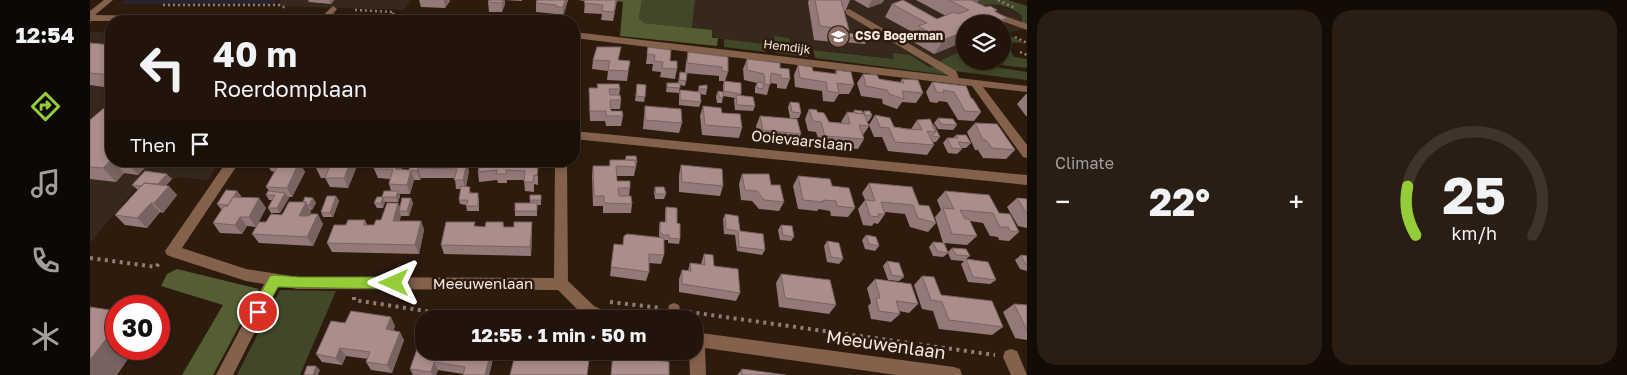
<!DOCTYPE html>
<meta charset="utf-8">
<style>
:root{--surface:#22140a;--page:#2a1d13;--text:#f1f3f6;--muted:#a29e9c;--line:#3f332b;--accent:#95cc3a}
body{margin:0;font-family:"Golos Text",sans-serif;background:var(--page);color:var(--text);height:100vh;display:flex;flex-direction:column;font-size:19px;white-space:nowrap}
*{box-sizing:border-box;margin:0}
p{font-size:16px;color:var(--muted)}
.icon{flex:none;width:28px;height:28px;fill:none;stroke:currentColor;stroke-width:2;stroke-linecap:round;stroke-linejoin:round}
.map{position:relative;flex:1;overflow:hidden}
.drawer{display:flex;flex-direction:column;gap:10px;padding:10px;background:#130b06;width:600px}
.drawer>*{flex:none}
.top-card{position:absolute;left:15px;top:15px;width:475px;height:152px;border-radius:20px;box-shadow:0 2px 8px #0003,0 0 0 1px var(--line);background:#22140a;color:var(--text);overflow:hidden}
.tools{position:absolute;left:866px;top:15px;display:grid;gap:10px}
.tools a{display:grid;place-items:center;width:55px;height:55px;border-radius:50%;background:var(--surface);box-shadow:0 2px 8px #0003,0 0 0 1px var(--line);font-size:25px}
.speed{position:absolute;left:15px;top:295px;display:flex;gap:10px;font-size:25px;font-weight:700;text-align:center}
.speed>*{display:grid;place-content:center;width:65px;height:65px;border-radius:50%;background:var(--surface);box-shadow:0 2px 8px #0003,0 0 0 1px var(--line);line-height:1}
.speed .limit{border:8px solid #d22;background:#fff;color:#111}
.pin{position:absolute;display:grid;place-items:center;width:42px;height:42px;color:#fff;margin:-21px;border:2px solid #fff;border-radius:50%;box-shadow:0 1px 5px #0007}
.me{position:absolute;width:55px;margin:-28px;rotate:270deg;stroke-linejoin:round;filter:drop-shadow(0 0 4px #0008)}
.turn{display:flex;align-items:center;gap:18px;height:105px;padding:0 25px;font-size:22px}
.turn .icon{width:65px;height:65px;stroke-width:2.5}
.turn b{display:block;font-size:35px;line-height:42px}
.then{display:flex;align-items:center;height:48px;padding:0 25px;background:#0003;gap:10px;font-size:19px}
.big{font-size:38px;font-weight:700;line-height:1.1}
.drawer .tile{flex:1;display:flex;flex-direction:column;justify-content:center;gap:8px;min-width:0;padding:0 18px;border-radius:20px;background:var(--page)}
.drawer .dial{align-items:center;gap:0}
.dial svg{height:130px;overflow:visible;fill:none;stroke:var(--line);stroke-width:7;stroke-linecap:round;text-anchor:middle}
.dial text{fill:var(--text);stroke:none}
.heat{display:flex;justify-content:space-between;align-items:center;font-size:28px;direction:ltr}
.drawer .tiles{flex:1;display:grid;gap:10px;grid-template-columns:repeat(2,1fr)}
.trip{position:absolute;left:325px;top:310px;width:288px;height:50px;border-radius:20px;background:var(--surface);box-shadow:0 2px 8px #0003,0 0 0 1px var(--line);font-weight:700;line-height:50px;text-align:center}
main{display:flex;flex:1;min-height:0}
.tabs{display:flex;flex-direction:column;width:90px;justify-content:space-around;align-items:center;background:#0e0804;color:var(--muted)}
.tabs .icon{width:35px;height:35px}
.tabs .current{color:var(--accent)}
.tabs b{font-size:22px;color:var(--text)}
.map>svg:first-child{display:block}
</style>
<main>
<nav class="tabs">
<b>12:54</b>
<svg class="icon current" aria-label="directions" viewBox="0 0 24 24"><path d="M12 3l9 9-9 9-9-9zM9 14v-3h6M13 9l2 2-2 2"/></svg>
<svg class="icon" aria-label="music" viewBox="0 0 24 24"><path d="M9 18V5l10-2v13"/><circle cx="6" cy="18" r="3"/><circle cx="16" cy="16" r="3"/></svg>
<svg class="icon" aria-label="phone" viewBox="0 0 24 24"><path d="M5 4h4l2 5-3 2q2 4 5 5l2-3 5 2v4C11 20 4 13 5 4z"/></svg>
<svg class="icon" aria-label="climate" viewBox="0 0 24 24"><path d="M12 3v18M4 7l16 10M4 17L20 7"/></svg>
</nav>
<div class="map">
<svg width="937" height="375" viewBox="0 0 937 375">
<rect width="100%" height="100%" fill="#2d1b0e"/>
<path fill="#282434" d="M36 0H188L184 4H31Z"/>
<path fill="#36281c" d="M191 0H322L314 10 186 6Z
M605 0H884L890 6 901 4 920 9 932 16 933 20 931 23 937 29 921 32 913 36 912 24H875V49L848 62 845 67H839L820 55 802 54 805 59 701 47 699 38 684 36 685 45 622 38V30L602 28Z
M0 32H21V161H130L118 180 89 177 84 179 57 175 0 243Z"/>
<path fill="#414829" d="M552 0H605L602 28 554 23 549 18Z
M884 0H918L937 6V25L932 23V16C921 6 904 2 890 6Z
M917 34 934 43 916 42 924 57 937 59V68L885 62V64L937 72V80L864 71 848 62 875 49V61H912L913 36Z
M684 36 699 38 701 47 716 49 718 57 686 53Z
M634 39 675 44 676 52 634 47Z
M723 50 804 59 802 53 820 55 839 67H845L858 75 725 58Z
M190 290 246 291 210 375H147Z"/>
<path fill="#545e32" d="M515 0H552L549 18 554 23 622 30V38H628L627 46 530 36 533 2Z
M87 269 169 289 123 375H92L133 305 71 286 77 274Z"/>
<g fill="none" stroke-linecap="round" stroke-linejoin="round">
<path stroke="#8e7e73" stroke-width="2.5" stroke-dasharray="2 3" stroke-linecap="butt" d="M908 0 925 8
M73 5H189L196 8
M265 10 304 12 300 21
M925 37 937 43
M930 52 937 55"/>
<path stroke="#8e7e73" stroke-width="4" stroke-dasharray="3 4.5" stroke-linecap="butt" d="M0 258 66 267 71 261
M264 297V300L388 319
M520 302 571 308
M599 312 905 355"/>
<path fill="#84614a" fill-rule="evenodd" d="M14 0H23L5 15 230 18 243 6 247 9 240 18H261L265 21H0V11Z
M759 9 866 71 869 78 937 86V92L893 87 937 145V158L933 157 882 86 484 38V32L859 76 756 14V10Z
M901 11 937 24V30L898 16V12Z
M484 131 937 175V185L484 139Z
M137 161H150L92 248 156 269 208 277 464 278 465 161H477L478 281 504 306 521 314 524 319H500L494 316 468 290 208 289 188 286 143 375H126L174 284 156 281 82 257 77 255 75 251Z
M584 303 589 305 592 319H576L579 305Z
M604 332 864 367 870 369 872 375H806L615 348 616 375H600L599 351H604Z
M921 349 927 351 937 375H921L913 357 915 351Z"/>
</g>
<path fill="#937978" d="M218 0H244L241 4 219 2Z
M329 0H359L360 1 355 8 331 7Z
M399 0H432V1L415 0V4L412 12H399L398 2Z
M447 0H478L473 17 466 16V14L446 12V3Z
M488 0H527L523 21 511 20 512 14 494 13 495 1Z
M719 0H760L755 12H754L759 30 757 33 777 39 775 44 753 42 752 43 724 40 718 2Z
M764 0H794L792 3 778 8Z
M826 0H889L887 3 896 7 907 10 906 12 917 18 912 24H875V41L844 54 820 40 824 33 795 17 802 4 847 19 856 16Z
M0 43 21 45V88L0 85Z
M558 47 580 61 587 69 585 79 570 77 571 72 562 71 563 64H556Z
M598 52 638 57V72L635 81 651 94V96L665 106 663 111 645 110 644 100 645 98 633 96 632 103H627L626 96 628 91 633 94V86L634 81H629V76L595 73 596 62Z
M657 59 690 68 700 79 696 89 687 88V84L680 83 677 95 665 93V87L667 83 654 80 653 69Z
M503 60H529L540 61 537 81 517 80 518 71 502 69Z
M708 65 723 71 745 74 746 70 764 85 759 94H749L744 102 733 101 732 91 705 87 704 75Z
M590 72 596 81 595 86 590 85 589 93 576 92 577 83H588Z
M773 74 789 79 810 82 812 79 833 93 826 103 812 102 807 109 793 104 792 99 771 96 767 83Z
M842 82 881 98 891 112 884 121 868 120 857 102 849 101 847 103 840 102 836 92Z
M507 84 530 89 529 95 531 100 530 109H521V111L533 116 531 126H516L515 121H500L499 98V88H507Z
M547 84 555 97 554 102 545 101Z
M609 86 617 89 616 95 610 94 611 102 609 107 589 105V95L590 90 608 92Z
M936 94H937V116H936L927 104Z
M700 102 711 113 709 118H700L698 107Z
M555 106 592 123 589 133 553 129 554 116Z
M613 106 632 113 652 128 649 138 612 135 610 116Z
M719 109 727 112 739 122 752 123 751 122 757 112 763 113 764 110 773 113 774 111 782 116 779 121H776L779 126 773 135 774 139 768 149 730 145 726 132 718 131 715 119Z
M785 115 804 127 821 129 827 120 842 125 850 137 846 142H843L844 145 837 155 798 151 792 137H784L779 125Z
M670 116 711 134 706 143 669 140 666 126Z
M848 118 867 125 863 130 848 129 844 123Z
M0 120 21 161H61L48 175 34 173 26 182 0 179Z
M885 123 925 150 916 159 893 158 888 150H885L877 132Z
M866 135 881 143 876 148H871L872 149 867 154 858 153 853 143 857 138H863Z
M536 156 547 162 544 176H527V181L540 188 539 196 542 204 541 213H513V206H503L502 176 503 166H519L520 160H535Z
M175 161H208V162H209L215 172 202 197H198L199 198 190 213H181L178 208 182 200H179L176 195 180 192 176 187 185 172 181 171Z
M314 161 311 170H319L321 161 379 171 376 187 381 192V193L389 198V211H377L376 205 370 204 369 200 371 189H366L365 178H331L330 180H324L320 194H309L310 196 308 202H295L293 208H287L284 203 301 191 299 184 300 179 288 178 284 169Z
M438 163 445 168 448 177V185L444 184V192L435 191 434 180H417V183H408L407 180 389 182 388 172Z
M591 165 633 186 630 196 589 192V175Z
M267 166 258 188 240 187 235 178H231L226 168Z
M652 174 681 185 694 202 689 211 669 209 662 201 651 200 649 184Z
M708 176 742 186 765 208 758 217 741 216 740 211 729 209 727 211 708 209 703 186Z
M82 179 76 185 87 195 73 213 70 212 57 228 35 225 25 215 48 190 42 185Z
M779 183 829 205 846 223 838 232 820 227 815 214 795 212V214L788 224 784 223 782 226 773 225 768 209 775 200 772 193Z
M565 187 576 194 574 199H565L564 192Z
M147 191 151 196 150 197 169 198 176 208 166 227 157 226 152 234 130 233 123 223 132 209H131L127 204Z
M855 191 909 213 929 232 919 241 909 240 908 237 900 236 893 223 880 221 887 236 877 245 854 243 858 252 862 248 880 256 876 259 906 280 900 284 878 282 871 264 874 261 861 260 858 253 853 257 843 256 839 247 843 242 853 243 845 217 851 210 847 200Z
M246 196 249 201 243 217H233L231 212Z
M223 198 226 203 222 210H220L221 212 219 216 233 224 223 246 169 243 162 234 176 222Z
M321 198 323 203 319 216H311L309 221H331L334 230 329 254 242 252 237 243 256 225 275 220 277 225H284L291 220 308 203 310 207Z
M927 198 937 199V228L928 226 917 207Z
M440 200H451V205H447V216H425V211L440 203Z
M576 207 587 223 590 239 589 244 578 243V240H574V255L571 264 559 263V272L556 281 520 276 524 244 533 245 534 236 570 237 569 236V227L570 222H575V212Z
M635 214 650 231 675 250 672 255 647 251 645 235 634 234 633 219Z
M413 222 414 227 442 232 441 256 354 254 351 245 386 226 395 227Z
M691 225 704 237 701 241 690 240 688 230Z
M776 235 789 246 785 251 775 249 772 240Z
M737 241 753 259 749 264 737 262 734 246Z
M614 254 624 266 650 293 646 301 589 292V279L592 270 598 271 600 263 611 264Z
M931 255 937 256V271L930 269 925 260Z
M797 261 814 277 809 281 798 280 793 266Z
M691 274 746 305 739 314 689 307 686 283Z
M832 276 851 295 913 327 902 335 849 329 843 311 832 309 824 285Z
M785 279 828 304 819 313 809 311 810 314 801 322 781 319 778 306 781 303 777 288Z
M924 304 937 305V340L925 338 913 312Z
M255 323 305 326 303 331 314 340 302 373 281 370 276 362 278 359 256 356 252 365 232 362 226 354Z
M334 351H405L399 375H373V374L348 370 346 375H323L320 369Z
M652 369 696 375H647Z"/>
<path fill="#786361" d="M239 0H244L241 4Z
M354 0H359L355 8Z
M412 0H415V4L412 12Z
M475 0H478L473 17V7Z
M527 0 526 6 523 21 524 12Z
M782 0H794L792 3 778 8Z
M881 0H889L883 9Z
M907 10 900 20H899L896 24H890L904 11Z
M917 18 912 24H904V23Z
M875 31V41L844 54 853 40Z
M21 160V161H23L34 173 26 182 13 168Z
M36 161H61L48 175Z
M261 161H265L267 166 258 188 254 178Z
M308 161H314L309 179 305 169Z
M209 162 215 172 202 197 197 188Z
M377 162 379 171 375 190 373 180Z
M328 168 331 178 330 180 327 171Z
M321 170 324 180 320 194 317 185Z
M77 174 82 179 69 193 65 188Z
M79 186 87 195 73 213 64 203Z
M147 191 151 196 142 210 138 205Z
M308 191 310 196 308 202 306 197Z
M195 193 199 198 190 213 187 208Z
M246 196 249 201 243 217 240 213Z
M293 197 295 202 293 208 291 203Z
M169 198 176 208 166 227 159 217Z
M223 198 226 203 222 210 219 205Z
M321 198 323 203 319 216 317 211Z
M216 202 221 212 214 225 209 216Z
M61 203 70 212 57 228 47 218Z
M308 203 311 211H309L311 216 307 230 303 221Z
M228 214 233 224 223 246 217 237Z
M150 217 157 226 152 234 145 225Z
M331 221 334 230 329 254 325 245Z
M442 222V232L441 256 440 247Z
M301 317 305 326 300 338 296 329Z
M26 326V349H45L27 375H0V360Z
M310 332 314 340 302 373 297 365Z
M250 348 256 356 252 365 246 358Z
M401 351H405L399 375H395Z
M344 362 348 370 346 375H342L341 372Z
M226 366 230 370 228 375H223Z"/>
<path fill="#ab8d8b" stroke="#786361" d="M399 0H413L412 3 398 2Z
M447 0H475L473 7H466V5L446 3Z
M495 0H526L524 12 512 11 513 5 494 3Z
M725 0H751L759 30 730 26Z
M813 0 847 19 864 12 868 14 879 10 859 0H881L896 7 900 6 907 10 904 11 917 18 904 23 899 20 890 24H875V31L853 40 828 26 837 23 802 4Z
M757 33 776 36 777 39 755 37Z
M0 43 21 45V75L0 73Z
M507 47H531L528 60 540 61 538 71 518 70 520 61 503 60Z
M558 47 581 50 580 61H587V69L572 68 573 62 564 61 565 55 557 54Z
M598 52 638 57V72L632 71V67L597 63Z
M657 59 690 63V68L699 69 700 79 691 78V75L681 73 680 85 675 84 674 74 657 70Z
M708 65 722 67 723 71 747 74 746 70 761 72 764 85 747 83 749 93 738 91 736 82 710 78Z
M590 72 597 73 596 81 589 80Z
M773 74 787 75 789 79 801 81 814 83 812 79 828 80 833 93 812 91 814 99 799 94 797 90 776 86Z
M634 81 651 83V94L634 91Z
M667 82 673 83V89L667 88Z
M842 82 876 86 881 98 883 99 891 112 875 111 864 92 853 90 854 93 847 92Z
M577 83H590V88L577 87Z
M507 84H529L530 89H519L520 95H530L531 100H520L521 111H532L533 116H516V111H500L499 88H508Z
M547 84 556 85 555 97 546 96Z
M617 85V89H609V86Z
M590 90 610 92 611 102 590 100Z
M628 91 633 92V98L629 97Z
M646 95 663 97 665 106 647 105Z
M21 102V160L13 168 0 167V120Z
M700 102 709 103 711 113 702 112Z
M555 106 591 109 592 123 555 120Z
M613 106 631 108 632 113 650 114 652 128 615 125Z
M719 109 727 110V112L734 113 739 122 760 124 757 112 774 114 779 126 769 125 774 139 735 136 731 122 723 121Z
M764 110 772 111 773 114 765 113Z
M774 111H780L782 116 775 115Z
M785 115 800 118 804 127 817 129 832 130 827 120 840 119 846 132 837 131 844 145 805 142 799 128 790 127Z
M670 116 707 119 711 134 673 130Z
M848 118 863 119 867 125 851 124Z
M885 123 907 124 925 150 902 148 896 140H893Z
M842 125H844L850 137 842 136 846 132Z
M866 135H876L881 143 868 142 872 149 862 148 857 138H868Z
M536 156H546L547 162H545V160H536Z
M520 160H545L546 167 526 166 527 181H540V188H528L529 196H541L542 204 514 203V196H504L503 166H520Z
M175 161H198L197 162H209L197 188 176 187 190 162Z
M230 161H261L254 178H235L239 168H226Z
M287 161H308L305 169 319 170 321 161 377 162 373 180H364L367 169 328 168 327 171 321 170 317 185 299 184 303 169H284Z
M390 161H437V163L445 164V168H448L447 175H444L443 182H434L435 171 416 170V174H406L407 170 388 172Z
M591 165 632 169 633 186 592 182Z
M55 171 77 174 68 184 54 183 52 186 42 185Z
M652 174H679L681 185H690L694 202 674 200 667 191 655 190Z
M708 176 740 179 742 186 759 188 765 208 747 206 746 201 733 200V202L713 200Z
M54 183 79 186 64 203H61L47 218 25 215Z
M779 183 822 187 829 205 839 206 846 223 828 218 823 205 791 202 795 214H788L789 217 780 216 775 200 785 201Z
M371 186 380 187 379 193H388V206H376L378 200H369Z
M565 187H574L576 194H566Z
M136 190 147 191 138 205 127 204Z
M178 191 195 193 187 208H178L185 195H176Z
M294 191H308L306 197H293L291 203H284L287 197H292Z
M855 191 899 195 909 213 920 214 929 232 920 231 918 227H910L903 213 870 210 875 219H879L887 236 862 234 853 208 864 209Z
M440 195H451V200H440Z
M237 196H246L240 213 231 212Z
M143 197 169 198 159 217H150L145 225 123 223 134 206 137 207Z
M215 197 223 198 219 205H217L216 202H213Z
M312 198H321L317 211H309Z
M927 198 937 199V214Z
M199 202H216L209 216H219L221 214H228L217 237 162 234 169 222H176L181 214 192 215Z
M297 203H308L303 221H331L325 245 237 243 244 225H256L258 220H275L273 225H284L286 220H291Z
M425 203H447V211H425Z
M576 207 587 208V223L590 224V239L579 238V235H573L570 232V222H576Z
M635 214 648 216 650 231 673 234 675 250 649 247 648 231 636 229Z
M356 222H385L384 226 395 227 396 222H413V227H424V222H442L440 247 351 245Z
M691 225 702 226 704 237 693 235Z
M537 234 574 238V255L559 254V272L521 267 524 244 533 245 534 236Z
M776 235 786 237 789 246 779 244Z
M737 241 749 243 753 259 741 257Z
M843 242 854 243 858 253 847 251Z
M862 248 876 249 880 256 866 255Z
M614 254 623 255 624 266 648 269 650 293 592 284V270L601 271 600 263 615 265Z
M931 255 937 256V265H936Z
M876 259 898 262 906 280 883 277Z
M797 261 809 263 814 277 802 275Z
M691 274 740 280 746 305 695 298Z
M832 276 844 277 851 295 902 301 913 327 859 320 852 302 841 300Z
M785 279 821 284 828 304 806 301 810 314 789 311 786 298H790Z
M924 304 937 305V330Z
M0 307 26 311V326L0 360Z
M261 311 301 317 296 329 310 332 297 365 276 362 280 352 250 348 246 358 226 354 241 321 255 323Z
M332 335H334V351H401L395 375H373L375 367 344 362 341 372 320 369Z
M426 351H485L484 357 499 360 497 375H420Z
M523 353 579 362V375H521Z
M217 366H226L223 375H214Z
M652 369 696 375H652Z"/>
<path fill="#95cc3a" stroke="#618526" d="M184 275 208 277H304L308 279 310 283 308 287 304 289 188 287 172 316 168 318 163 316 161 312 163 308 180 276Z"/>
<defs>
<symbol id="school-disc" viewBox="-11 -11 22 22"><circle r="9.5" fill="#8d6e63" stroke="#2d1b0e"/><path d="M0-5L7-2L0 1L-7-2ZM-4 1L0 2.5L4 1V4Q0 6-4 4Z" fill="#fff"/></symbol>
</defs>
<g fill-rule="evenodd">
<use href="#school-disc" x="736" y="24" width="25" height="25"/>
</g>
<g text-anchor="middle" stroke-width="5" stroke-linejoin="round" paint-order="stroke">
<g font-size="12" font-weight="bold" fill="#f6e9e0" stroke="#2d1b0e" text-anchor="start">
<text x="765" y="40">CSG Bogerman</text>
</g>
<g font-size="12" fill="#f6e9e0" stroke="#2d1b0e">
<text transform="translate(697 47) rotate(7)" y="4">Hemdijk</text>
</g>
<g font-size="15" fill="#f6e9e0" stroke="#2d1b0e">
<text transform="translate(712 141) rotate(6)" y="5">Ooievaarslaan</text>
<text x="393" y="289">Meeuwenlaan</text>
</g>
<g font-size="18" fill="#f6e9e0" stroke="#2d1b0e">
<text transform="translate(796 345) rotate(8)" y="6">Meeuwenlaan</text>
</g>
</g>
</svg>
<div class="tools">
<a><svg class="icon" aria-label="layers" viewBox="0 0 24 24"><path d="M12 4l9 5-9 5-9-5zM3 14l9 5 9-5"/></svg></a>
</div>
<div class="speed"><div class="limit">30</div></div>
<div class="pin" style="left:168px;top:312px;background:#d93025"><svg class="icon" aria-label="arrive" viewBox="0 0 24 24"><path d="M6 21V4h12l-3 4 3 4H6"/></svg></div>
<svg class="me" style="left:304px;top:283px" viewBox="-20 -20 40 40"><path d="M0-17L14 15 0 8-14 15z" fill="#95cc3a" stroke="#fff" stroke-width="4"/></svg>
<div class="trip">12:55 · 1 min · 50 m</div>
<div class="top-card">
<div class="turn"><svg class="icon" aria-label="left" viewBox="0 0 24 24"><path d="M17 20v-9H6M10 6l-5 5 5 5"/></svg><div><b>40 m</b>Roerdomplaan</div></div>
<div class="then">Then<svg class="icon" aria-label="arrive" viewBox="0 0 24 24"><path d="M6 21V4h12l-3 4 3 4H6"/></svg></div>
</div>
</div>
<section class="drawer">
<div class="tiles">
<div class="tile"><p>Climate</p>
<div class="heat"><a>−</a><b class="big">22°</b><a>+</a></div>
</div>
<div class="tile dial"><svg viewBox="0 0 100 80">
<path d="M14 69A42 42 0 1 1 86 69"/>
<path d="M14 69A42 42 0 0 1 9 39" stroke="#95cc3a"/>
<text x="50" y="56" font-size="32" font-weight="700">25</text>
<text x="50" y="72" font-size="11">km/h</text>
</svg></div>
</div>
</section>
</main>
